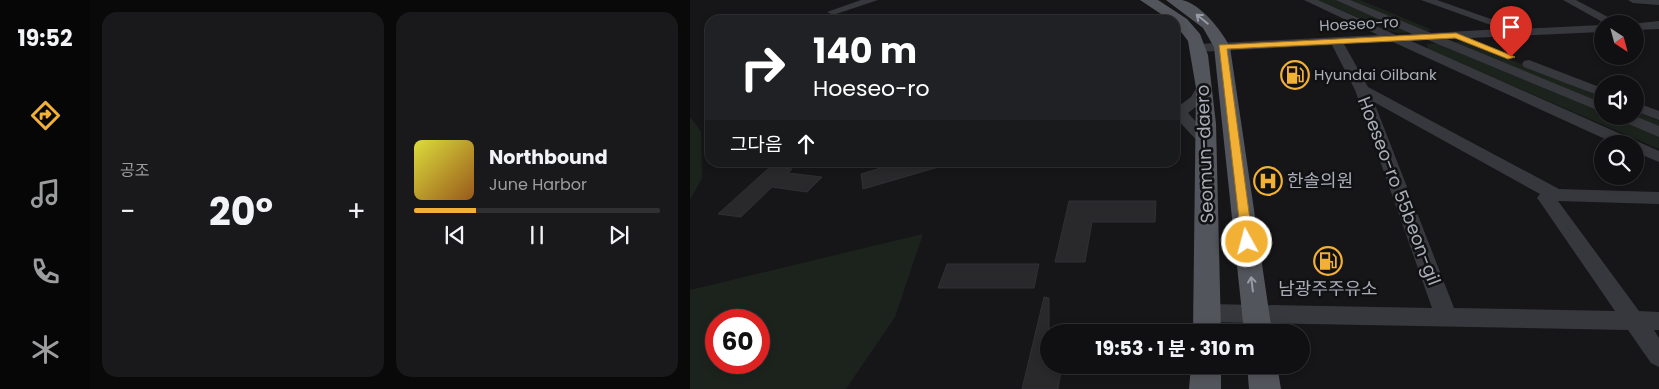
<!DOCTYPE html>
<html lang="ko">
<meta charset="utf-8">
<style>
:root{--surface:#101012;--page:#19191b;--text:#f1f3f6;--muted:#9c9d9f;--line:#303032;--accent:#f2b134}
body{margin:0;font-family:Poppins,"Noto Sans KR",sans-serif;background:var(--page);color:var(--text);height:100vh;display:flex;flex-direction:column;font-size:19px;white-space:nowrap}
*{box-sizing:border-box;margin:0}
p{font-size:16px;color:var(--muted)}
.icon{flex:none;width:28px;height:28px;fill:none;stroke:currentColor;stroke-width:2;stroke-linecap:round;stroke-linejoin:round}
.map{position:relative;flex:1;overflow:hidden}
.panel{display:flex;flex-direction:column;gap:12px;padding:12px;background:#09090a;width:600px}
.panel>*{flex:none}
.guide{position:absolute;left:15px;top:15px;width:475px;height:152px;border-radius:15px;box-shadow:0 2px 8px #0003,0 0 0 1px var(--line);background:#202124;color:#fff;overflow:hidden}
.needle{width:32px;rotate:144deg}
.tools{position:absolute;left:904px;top:15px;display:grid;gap:10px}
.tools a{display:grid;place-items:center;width:50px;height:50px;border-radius:50%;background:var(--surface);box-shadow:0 2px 8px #0003,0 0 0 1px var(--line);font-size:25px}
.speed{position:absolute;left:15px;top:309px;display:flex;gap:10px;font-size:25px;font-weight:700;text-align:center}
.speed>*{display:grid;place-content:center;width:65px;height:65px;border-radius:50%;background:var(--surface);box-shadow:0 2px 8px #0003,0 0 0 1px var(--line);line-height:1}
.speed .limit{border:8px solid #d22;background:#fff;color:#111}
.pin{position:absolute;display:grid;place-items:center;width:42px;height:42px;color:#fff;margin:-51px -21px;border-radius:50% 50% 50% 0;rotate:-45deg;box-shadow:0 0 5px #0007}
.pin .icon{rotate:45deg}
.me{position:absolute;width:55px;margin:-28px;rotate:353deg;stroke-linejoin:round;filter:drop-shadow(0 0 4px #0008)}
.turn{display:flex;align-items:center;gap:18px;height:105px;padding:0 25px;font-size:22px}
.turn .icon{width:65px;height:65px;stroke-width:2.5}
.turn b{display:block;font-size:35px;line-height:42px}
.then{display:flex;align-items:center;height:48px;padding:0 25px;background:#0003;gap:10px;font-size:19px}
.big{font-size:38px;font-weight:700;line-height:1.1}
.panel .card{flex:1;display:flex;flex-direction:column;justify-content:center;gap:8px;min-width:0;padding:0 18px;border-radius:15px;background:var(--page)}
.song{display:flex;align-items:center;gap:15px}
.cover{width:60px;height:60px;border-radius:8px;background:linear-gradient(135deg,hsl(60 70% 55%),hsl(30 70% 35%))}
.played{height:5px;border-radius:2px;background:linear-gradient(90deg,var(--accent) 25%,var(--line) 25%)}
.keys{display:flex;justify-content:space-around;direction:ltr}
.heat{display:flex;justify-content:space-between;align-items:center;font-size:28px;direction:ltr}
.panel .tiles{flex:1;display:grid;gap:12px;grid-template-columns:repeat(2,1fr)}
.trip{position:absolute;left:350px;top:324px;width:270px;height:50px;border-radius:25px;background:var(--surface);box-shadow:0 2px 8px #0003,0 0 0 1px var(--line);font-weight:700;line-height:50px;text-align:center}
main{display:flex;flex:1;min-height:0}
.tabs{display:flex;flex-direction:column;width:90px;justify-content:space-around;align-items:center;background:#060607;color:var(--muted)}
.tabs .icon{width:35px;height:35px}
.tabs .on{color:var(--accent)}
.tabs b{font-size:22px;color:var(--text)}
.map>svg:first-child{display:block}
</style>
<main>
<nav class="tabs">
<b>19:52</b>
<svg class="icon on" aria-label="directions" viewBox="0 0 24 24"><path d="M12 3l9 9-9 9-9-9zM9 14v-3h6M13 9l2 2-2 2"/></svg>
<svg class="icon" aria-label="music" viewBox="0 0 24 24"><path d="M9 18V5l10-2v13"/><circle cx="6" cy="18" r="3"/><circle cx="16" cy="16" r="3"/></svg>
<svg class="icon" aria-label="phone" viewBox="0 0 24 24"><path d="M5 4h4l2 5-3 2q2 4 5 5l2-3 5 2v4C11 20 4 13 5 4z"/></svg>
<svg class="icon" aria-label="climate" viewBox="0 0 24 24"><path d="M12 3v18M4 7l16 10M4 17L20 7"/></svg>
</nav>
<section class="panel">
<div class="tiles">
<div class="card"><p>공조</p>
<div class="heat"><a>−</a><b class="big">20°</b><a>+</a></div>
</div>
<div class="card">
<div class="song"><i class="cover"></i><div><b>Northbound</b><p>June Harbor</p></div></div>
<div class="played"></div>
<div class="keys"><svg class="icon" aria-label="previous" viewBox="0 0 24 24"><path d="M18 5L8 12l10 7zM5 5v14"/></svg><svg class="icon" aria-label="pause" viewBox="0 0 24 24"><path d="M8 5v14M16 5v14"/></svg><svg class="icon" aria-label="next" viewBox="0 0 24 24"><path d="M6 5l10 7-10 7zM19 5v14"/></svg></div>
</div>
</div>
</section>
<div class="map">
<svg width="969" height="389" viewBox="0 0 969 389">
<rect width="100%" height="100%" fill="#161618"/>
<path fill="#1c231d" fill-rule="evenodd" d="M628 0H670L740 29V31L708 33 696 30Z
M776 41 912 98V116H945V111L969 121V149L738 49 737 44Z
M0 117 11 131 12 178 0 200Z
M233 234 205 317 156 389H0V290ZM26 320H69V362H26Z"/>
<path fill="#29292c" stroke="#303034" d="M210 162H251L252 166 173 189 171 174Z
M80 167 102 169 98 173 132 177 117 192 82 187 51 217 28 214Z
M379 201H466L465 222H402L395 262H365Z
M257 264H349L344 288H248Z
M354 297 359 298V365H372L368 389H332Z"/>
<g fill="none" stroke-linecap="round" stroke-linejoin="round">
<path fill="#37383d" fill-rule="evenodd" d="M171 0H188L143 15 137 12Z
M614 0H628L706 35 722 34 646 0H660L741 33 812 29 731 0H747L829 29 912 25V32L757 39 912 103V112L738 40 721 41 969 151V162L945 152V144H926L703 42 654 44 678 87 869 189 969 192V204L868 201 949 311 969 312V330H964L969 338V367L961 363 938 330 518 322 510 320 507 313 510 306 518 304 742 308 665 90 642 45 508 52 502 48 508 44 688 35ZM684 102 850 194 847 198 850 202 925 311 764 308Z
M873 0H886L931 24H916Z
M938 0H969V5L943 3Z
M969 21V29L945 30V24H941Z
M839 60 912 88V97L834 67 832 64 834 61Z
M514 82 521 86 512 102 498 113 525 142 517 147 511 145 485 117V109L501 97 509 83Z
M945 102 969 111V120L945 111Z
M925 116H945L969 126V137L927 119Z"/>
<path fill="#53555c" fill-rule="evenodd" d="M450 0H468L497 19 510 34 518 55 526 124 531 332H503L506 88 498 41 485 24V20H480Z
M476 0C481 0 487 0 492 0 511 4 532 31 540 47L582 332H554L524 47 513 28Z
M501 365H531V389H499Z
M557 365H587L591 389H559Z"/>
</g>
<defs><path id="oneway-shaft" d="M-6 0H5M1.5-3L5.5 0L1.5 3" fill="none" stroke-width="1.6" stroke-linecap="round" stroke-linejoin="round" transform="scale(1.25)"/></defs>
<g stroke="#979ba6">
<use href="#oneway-shaft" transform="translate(512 19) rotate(-141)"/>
<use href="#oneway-shaft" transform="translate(562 284) rotate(-97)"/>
</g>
<path fill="#f2b134" stroke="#9d7322" d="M766 33 825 57 818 59 765 38 537 49 563 242 561 245H552L529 45Z"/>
<defs>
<symbol id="fuel-ring" viewBox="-11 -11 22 22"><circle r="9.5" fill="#111113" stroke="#f2b134" stroke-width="1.5"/><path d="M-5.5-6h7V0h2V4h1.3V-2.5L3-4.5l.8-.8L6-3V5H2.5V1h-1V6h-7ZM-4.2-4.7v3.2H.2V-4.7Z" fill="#f2b134"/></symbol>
<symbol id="hospital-ring" viewBox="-11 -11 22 22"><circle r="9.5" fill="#111113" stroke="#f2b134" stroke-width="1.5"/><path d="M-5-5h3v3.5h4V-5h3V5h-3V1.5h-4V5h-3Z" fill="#f2b134"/></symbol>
</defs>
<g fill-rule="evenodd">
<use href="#fuel-ring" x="589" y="59" width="32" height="32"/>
<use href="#hospital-ring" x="562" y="165" width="32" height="32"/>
<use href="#fuel-ring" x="622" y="245" width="32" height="32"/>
</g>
<g text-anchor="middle" stroke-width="5" stroke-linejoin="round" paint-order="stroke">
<g font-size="15" fill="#a8adb8" stroke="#111113">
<text transform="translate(669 24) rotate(-3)" y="5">Hoeseo-ro</text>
</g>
<g font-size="15" fill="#a8adb8" stroke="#111113" text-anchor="start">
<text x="624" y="80">Hyundai Oilbank</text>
</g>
<g font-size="18" fill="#a8adb8" stroke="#111113">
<text transform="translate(515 154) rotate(-92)" y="6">Seomun-daero</text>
<text transform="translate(709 191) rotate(69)" y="6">Hoeseo-ro 55beon-gil</text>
</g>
<g font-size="18" fill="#a8adb8" stroke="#111113" text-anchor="start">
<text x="597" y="187">한솔의원</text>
<text x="638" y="295" text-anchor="middle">남광주주유소</text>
</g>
</g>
</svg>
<div class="tools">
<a><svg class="needle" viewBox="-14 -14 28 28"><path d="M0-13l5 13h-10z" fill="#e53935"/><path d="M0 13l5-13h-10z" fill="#9c9d9f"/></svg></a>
<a><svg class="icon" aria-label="sound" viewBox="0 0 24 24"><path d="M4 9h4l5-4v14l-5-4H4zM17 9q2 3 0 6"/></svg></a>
<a><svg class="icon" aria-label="search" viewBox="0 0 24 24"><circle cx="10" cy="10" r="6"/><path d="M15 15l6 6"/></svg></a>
</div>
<div class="speed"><div class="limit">60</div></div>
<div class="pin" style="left:821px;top:57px;background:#d93025"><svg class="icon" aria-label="arrive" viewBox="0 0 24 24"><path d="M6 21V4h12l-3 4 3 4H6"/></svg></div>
<svg class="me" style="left:557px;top:242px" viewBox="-20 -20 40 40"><circle r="17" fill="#f2b134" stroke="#fff" stroke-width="3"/><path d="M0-11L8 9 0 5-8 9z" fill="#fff"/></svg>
<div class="trip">19:53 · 1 분 · 310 m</div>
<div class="guide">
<div class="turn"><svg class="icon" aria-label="right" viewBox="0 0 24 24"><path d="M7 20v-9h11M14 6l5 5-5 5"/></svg><div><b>140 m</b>Hoeseo-ro</div></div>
<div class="then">그다음<svg class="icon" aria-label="ahead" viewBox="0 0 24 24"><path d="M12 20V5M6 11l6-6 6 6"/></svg></div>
</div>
</div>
</main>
